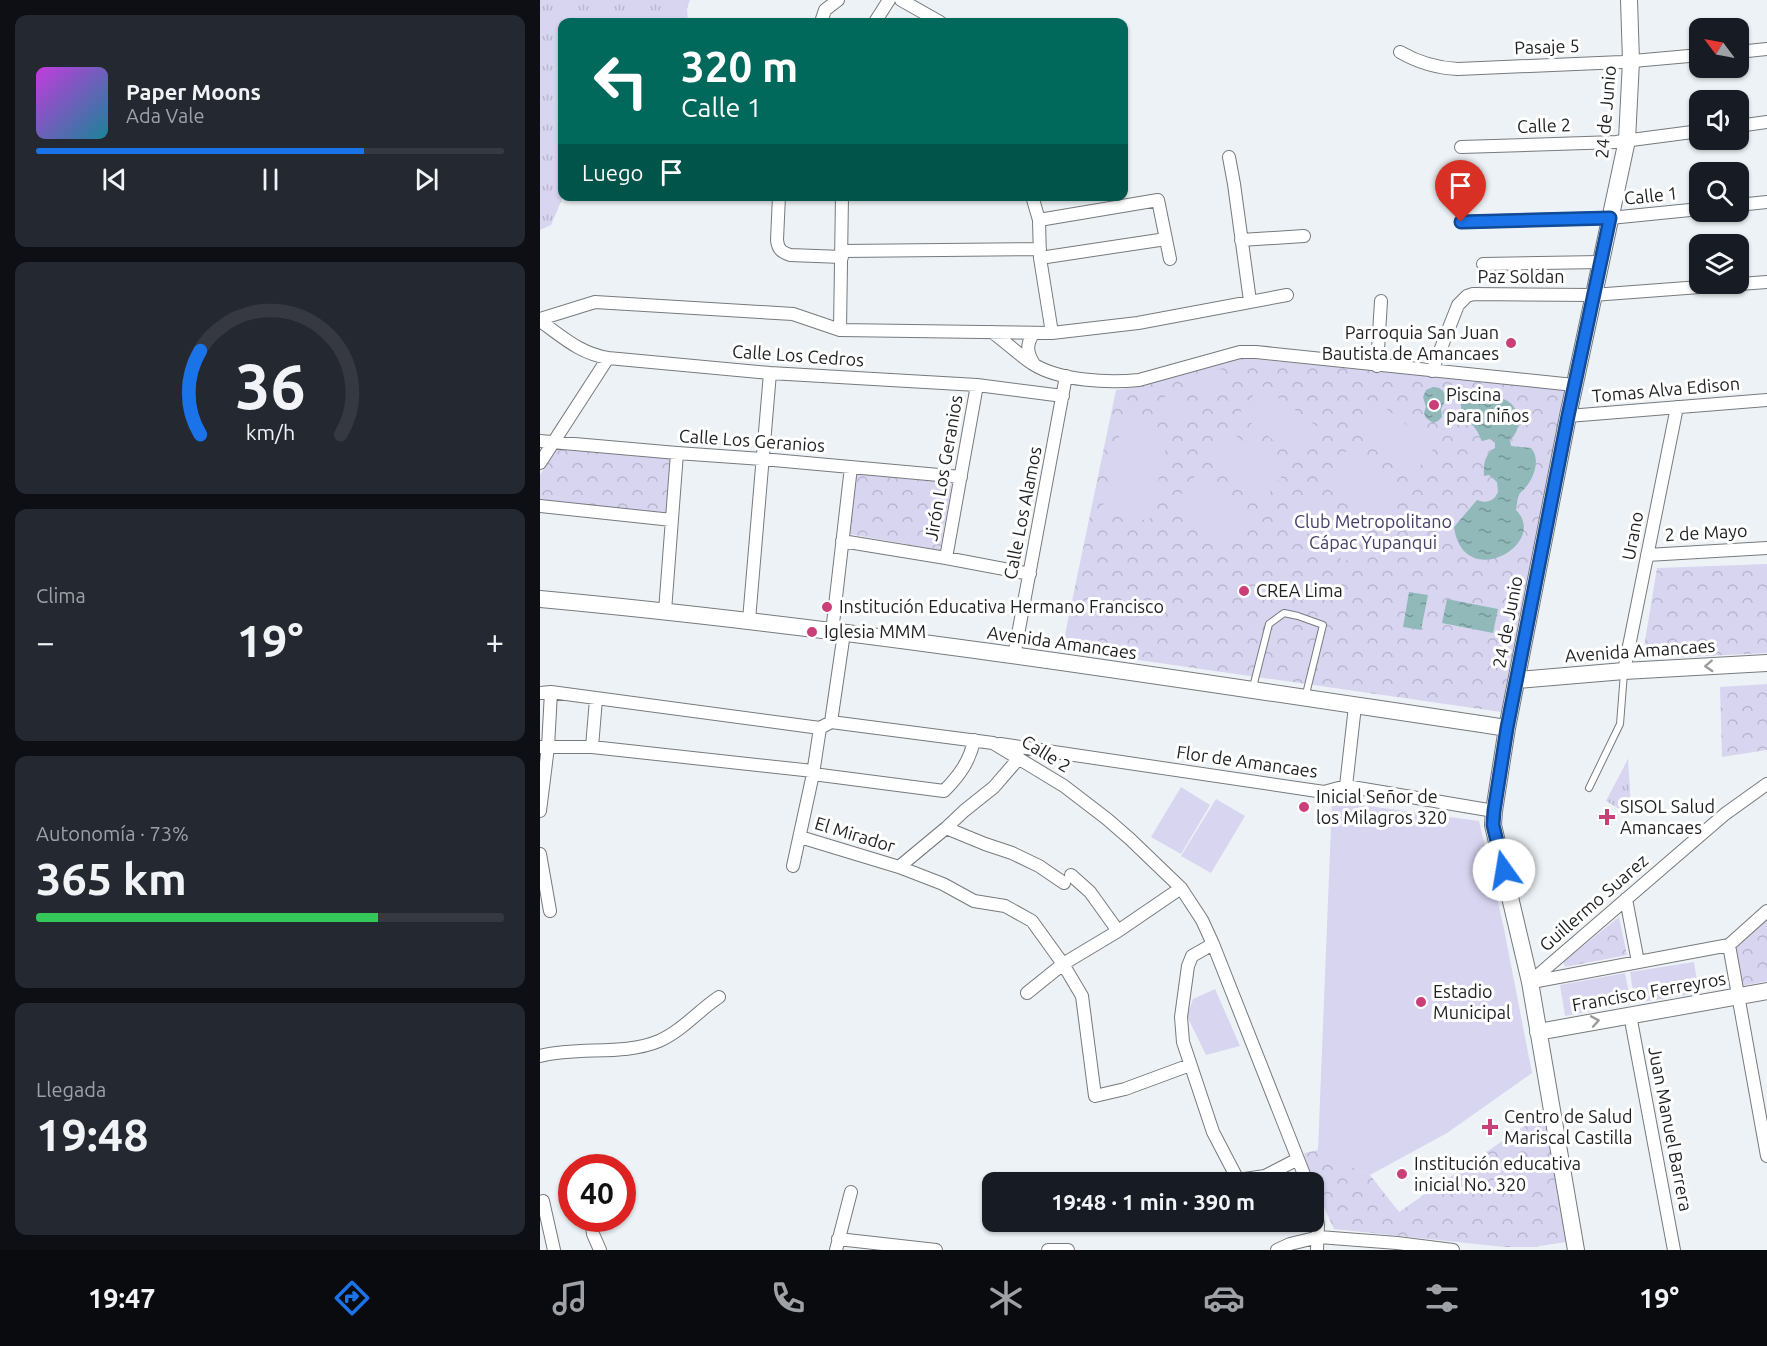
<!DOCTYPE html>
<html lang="es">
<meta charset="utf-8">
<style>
:root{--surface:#171b24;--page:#242831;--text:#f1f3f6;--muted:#9ea1a6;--line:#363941;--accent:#1a73e8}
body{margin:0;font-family:Ubuntu,sans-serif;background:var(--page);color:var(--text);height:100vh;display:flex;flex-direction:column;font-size:22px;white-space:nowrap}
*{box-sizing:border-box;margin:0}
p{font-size:20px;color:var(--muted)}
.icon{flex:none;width:33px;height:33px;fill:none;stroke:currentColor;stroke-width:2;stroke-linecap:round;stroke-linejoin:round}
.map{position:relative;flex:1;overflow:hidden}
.sheet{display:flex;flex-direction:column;gap:15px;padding:15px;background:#0d0f14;width:540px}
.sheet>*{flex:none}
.hud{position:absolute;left:18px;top:18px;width:570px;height:183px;border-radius:12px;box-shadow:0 2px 4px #0004;background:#00695c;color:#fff;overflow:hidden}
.needle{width:39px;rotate:302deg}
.fabs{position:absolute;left:1149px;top:18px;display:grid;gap:12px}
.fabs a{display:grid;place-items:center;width:60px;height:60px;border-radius:12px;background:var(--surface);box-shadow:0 2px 4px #0004;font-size:30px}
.speed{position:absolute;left:18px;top:1154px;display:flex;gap:12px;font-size:30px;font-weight:700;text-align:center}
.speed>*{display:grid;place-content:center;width:78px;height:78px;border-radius:50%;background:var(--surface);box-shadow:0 2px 4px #0004;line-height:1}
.speed .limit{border:9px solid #d22;background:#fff;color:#111}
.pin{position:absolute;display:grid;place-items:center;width:51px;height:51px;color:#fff;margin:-62px -26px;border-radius:50% 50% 50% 0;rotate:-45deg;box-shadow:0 0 6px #0007}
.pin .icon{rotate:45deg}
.me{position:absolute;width:66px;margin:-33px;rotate:347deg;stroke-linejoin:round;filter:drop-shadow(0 0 4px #0008)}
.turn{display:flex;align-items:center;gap:21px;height:126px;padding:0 24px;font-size:27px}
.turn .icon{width:78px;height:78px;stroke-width:2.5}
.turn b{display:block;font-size:42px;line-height:51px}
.then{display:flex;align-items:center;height:57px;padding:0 24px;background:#0003;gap:12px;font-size:22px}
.big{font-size:45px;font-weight:700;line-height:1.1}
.sheet .tile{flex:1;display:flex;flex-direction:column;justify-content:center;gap:9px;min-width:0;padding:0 21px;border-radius:12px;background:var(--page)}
.sheet .dial{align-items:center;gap:0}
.dial svg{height:156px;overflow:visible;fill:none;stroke:var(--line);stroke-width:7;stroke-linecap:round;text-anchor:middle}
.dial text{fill:var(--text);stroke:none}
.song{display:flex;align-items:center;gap:18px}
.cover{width:72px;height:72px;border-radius:9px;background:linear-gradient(135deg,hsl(290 70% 55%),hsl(190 70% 35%))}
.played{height:6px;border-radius:3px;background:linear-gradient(90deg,var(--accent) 70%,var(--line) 70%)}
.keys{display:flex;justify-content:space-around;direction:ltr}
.heat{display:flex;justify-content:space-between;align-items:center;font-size:33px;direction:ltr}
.charge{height:9px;border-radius:4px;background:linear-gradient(90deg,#34c759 73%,var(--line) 0)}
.trip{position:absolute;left:442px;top:1172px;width:342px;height:60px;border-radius:12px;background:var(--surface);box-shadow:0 2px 4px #0004;font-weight:700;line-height:60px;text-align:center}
.tabs{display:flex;height:96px;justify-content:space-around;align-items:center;background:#090b0e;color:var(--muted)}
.tabs .icon{width:42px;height:42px}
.tabs .active{color:var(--accent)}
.tabs b{font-size:27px;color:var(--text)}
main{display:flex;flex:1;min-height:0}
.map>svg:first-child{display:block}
</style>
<main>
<section class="sheet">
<div class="tile">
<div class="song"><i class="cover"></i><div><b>Paper Moons</b><p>Ada Vale</p></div></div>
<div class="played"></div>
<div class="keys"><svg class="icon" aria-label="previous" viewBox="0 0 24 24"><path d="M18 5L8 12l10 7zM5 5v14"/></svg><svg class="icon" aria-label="pause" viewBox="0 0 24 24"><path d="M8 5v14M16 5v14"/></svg><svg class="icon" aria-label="next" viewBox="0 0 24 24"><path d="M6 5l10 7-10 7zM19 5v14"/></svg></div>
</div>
<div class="tile dial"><svg viewBox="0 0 100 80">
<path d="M14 69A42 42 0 1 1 86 69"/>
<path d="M14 69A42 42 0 0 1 14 26" stroke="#1a73e8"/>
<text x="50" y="56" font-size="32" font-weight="700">36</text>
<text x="50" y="72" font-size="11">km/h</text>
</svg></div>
<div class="tile"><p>Clima</p>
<div class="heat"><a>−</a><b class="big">19°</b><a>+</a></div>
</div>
<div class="tile"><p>Autonomía · 73%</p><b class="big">365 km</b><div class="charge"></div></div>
<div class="tile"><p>Llegada</p><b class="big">19:48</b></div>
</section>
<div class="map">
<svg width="1227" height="1250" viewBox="0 0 1227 1250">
<defs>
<pattern id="grass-tufts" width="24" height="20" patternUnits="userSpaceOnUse" patternTransform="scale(1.5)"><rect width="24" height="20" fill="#d8d5f1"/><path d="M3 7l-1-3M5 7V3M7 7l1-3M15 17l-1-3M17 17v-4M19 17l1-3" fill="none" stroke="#b9b7ce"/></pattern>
<pattern id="park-crowns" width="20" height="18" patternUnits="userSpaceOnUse" patternTransform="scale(1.5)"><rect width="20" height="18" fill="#d8d5f1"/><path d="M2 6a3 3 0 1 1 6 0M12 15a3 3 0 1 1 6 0" fill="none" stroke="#b9b7ce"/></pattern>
<pattern id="water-ripples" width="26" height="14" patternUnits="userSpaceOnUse" patternTransform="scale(1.5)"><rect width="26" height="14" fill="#91b9ba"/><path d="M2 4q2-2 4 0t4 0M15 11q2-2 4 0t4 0" fill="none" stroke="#769697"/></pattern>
</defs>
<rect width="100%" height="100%" fill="#edf2f6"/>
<path fill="url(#grass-tufts)" d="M0 0H150L147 8 148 22H22L23 197 11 225 0 230Z
M1088 759 1091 806 1089 810H1081L1066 801Z"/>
<path fill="url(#park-crowns)" d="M703 358 1025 389 961 712 522 649 576 390 602 386Z
M15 449 130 457 126 515 0 499V475Z
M316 474 412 483 400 550 309 534Z
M1227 564V653L1102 659 1117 568Z
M1227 684V750L1182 757 1180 687Z
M1079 917 1087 955 1025 967 1023 962Z
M1227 920V981L1202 986 1194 947Z
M999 1110 1004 1118 1026 1242 993 1247H964L794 1229 771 1179 764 1153 778 1150H789L793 1158 830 1175 859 1212 993 1120Z"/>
<path fill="#d8d5f1" d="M682 369 687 385 650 395 645 378Z
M721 385 778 427 756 457 699 414Z
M625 396 661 404 657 422 621 415Z
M840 404 895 447 873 475 818 432Z
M583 419 630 430 609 521 562 510Z
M688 430 745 472 723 501 667 459Z
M808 449 861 489 838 519 786 480Z
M655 476 711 518 690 546 634 504Z
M772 492 827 535 805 562 751 520Z
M641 787 670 805 641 854 611 837Z
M676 799 705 816 671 873 641 856Z
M792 801 939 821 963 924 992 1073 907 1133 830 1175 792 1158 789 1150H778Z
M1154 962 1159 993 1095 1003 1090 972Z
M1085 973 1091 1004 1025 1016 1020 985Z
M675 989 700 1046 666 1055 647 1016 653 999Z"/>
<path fill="url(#water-ripples)" d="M893 387C901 387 905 391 906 399L901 409 902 417 898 421 893 423 886 418 884 413 886 407 883 397 886 390Z
M932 389C939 390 944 393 951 395 965 399 976 402 978 418 979 428 976 434 970 440L971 446 991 448C1001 459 994 478 985 488 983 491 980 492 979 495 977 499 977 505 976 510 1010 544 923 593 914 527L937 500C947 504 954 501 958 492L957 482 949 475 944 476C943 464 945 454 955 448V443L950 439 942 441C940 437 938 432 935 428 932 424 928 421 925 417 918 407 920 394 932 389Z
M869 592 888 595 881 630 863 627Z
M907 599 958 609 953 633 902 623Z"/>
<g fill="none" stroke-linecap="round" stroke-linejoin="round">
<defs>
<path id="lane" d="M713 687 729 624 744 613 758 616 783 625 765 698
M1049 788 1080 724 1084 673"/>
<path id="street" d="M361 0 400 22
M281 22 285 10 298 0
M335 22 349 0
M860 52C879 63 896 68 918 69L1082 62 1160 55
M1198 52 1227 49
M1198 126 1227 122
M921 147 1076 142 1160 131
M689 157 694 184 710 301
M239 196 237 240C238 250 242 252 250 255L302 257
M492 196 499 220 500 258 512 333
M1198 205 1227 202
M499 220 618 200 630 259
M921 222 1070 218 1160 209
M701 240 764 236
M302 251 500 249
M500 258 626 239
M943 264 1061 262
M0 319 55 302 253 314 300 330 512 333 598 323 747 295
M0 321C23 337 39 353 68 358L230 373 437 385 523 396
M300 330 302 196
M452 332C466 342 479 355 493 364 520 381 568 383 599 380L700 352H716L1034 385
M493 334C486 345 487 353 494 364
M837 366 841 301
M892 371 918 305 927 296 933 294 1053 295 1227 282
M1028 416 1227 400
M0 441 137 453 222 459 421 477
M0 463 68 358
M0 506 132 520
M302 541 406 558 490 574
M1107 555 1227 548
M406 558 437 385
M125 611 137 453
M209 620 230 373
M292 632 311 467
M474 656 526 376
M1084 671 1137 407
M0 693 11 692 280 728 291 722 453 743 524 786 567 819 590 839 641 888 662 920 673 944 767 1182
M291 722 304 633
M460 744 784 792 806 786 954 811
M0 747H52L273 771
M52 747 56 699
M479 758 454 787 424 811 406 828 359 867 403 884 434 901 465 906 492 921 523 964 542 996 555 1096 585 1089 650 1065
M273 774 404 791C419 776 430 761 434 740
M806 786 815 706
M0 811 8 747 11 692
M406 828 445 844 472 853 499 866 524 883
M260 837 359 867
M0 854 10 911
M253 866 273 774 280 728
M531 875 550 892 578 931
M1086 899 1098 962
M673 944 652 956 648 966 641 1017 643 1042 673 1132 698 1180 725 1176 758 1159
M1189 945 1227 1156
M990 982 1185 814 1227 784
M992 982 1189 945 1227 911
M487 993 523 964 578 931 641 888
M1090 1015 1134 1250
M0 1056C39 1046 83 1056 119 1041 142 1031 159 1010 179 997
M3 1201 14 1250
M774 1203 778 1225 777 1250
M51 1218 53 1234 60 1250
M298 1239 396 1250
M296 1250 311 1192
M508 1250H528
M737 1250 750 1244 779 1237 857 1243 913 1250"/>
<path id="secondary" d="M0 599C324 629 645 680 967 728
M977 680 1084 671 1227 663
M998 1032 1227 991
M1036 1250 990 982 953 825 954 811 967 728 1028 416 1087 140 1091 61 1089 0"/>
</defs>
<use href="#lane" stroke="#767a7e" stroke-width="8"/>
<use href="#street" stroke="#767a7e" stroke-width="14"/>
<use href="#secondary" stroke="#767a7e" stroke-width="18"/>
<use href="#lane" stroke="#fff" stroke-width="6"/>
<use href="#street" stroke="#fff" stroke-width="12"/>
<use href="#secondary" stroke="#fff" stroke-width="16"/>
</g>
<defs><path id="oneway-chevron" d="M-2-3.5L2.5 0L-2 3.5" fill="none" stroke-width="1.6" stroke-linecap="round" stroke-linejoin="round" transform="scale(1.5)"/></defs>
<g stroke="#9a9b9c">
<use href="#oneway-chevron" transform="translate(1169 666) rotate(177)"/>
<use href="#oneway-chevron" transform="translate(1055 1021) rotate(-10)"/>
</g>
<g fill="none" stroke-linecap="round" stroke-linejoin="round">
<defs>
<path id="route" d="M921 222 1070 218 1028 416 967 728 954 811 953 825 964 870"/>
</defs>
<use href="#route" stroke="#114b97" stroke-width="15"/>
<use href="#route" stroke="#1a73e8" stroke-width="10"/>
</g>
<g fill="#ca3f77" stroke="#fff" stroke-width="2">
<circle cx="971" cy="343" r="6"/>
<circle cx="894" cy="405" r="6"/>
<circle cx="704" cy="591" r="6"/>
<circle cx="287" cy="607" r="6"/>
<circle cx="272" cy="632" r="6"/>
<circle cx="764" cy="807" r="6"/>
<path d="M1064 808h6v6h6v6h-6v6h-6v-6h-6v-6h6z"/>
<circle cx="881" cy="1002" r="6"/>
<path d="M947 1118h6v6h6v6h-6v6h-6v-6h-6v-6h6z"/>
<circle cx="862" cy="1174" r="6"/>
</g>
<g text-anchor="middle" stroke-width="6" stroke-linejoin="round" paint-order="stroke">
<g font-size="18" fill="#1f2022" stroke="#fff">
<text transform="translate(1007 47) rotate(-2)" y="6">Pasaje 5</text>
<text transform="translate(1066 112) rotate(-85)" y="6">24 de Junio</text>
<text transform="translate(1004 126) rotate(-2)" y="6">Calle 2</text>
<text transform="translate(1111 196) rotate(-6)" y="6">Calle 1</text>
<text x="981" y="283">Paz Soldan</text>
<text transform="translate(258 356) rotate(4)" y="6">Calle Los Cedros</text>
<text transform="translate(1126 390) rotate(-5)" y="6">Tomas Alva Edison</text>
<text transform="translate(212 441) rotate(4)" y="6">Calle Los Geranios</text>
<text transform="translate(404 468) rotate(-80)" y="6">Jirón Los Geranios</text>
<text transform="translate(483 513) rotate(-79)" y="6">Calle Los Alamos</text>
<text transform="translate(1166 533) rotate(-3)" y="6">2 de Mayo</text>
<text transform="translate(1093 536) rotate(-79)" y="6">Urano</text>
<text transform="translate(968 622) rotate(-79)" y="6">24 de Junio</text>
<text transform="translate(522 643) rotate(8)" y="6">Avenida Amancaes</text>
<text transform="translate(1100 651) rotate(-4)" y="6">Avenida Amancaes</text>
<text transform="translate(506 754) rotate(32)" y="6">Calle 2</text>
<text transform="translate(707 762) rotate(8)" y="6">Flor de Amancaes</text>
<text transform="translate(315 835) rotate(17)" y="6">El Mirador</text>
<text transform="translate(1054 903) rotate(-41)" y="6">Guillermo Suarez</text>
<text transform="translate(1109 992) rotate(-10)" y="6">Francisco Ferreyros</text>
<text transform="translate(1130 1129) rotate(79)" y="6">Juan Manuel Barrera</text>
</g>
<g font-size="18" fill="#1f2022" stroke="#fff" text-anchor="start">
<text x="959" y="339" text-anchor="end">Parroquia San Juan<tspan x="959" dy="21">Bautista de Amancaes</tspan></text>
<text x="906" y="401">Piscina<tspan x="906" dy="21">para niños</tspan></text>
<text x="716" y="597">CREA Lima</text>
<text x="299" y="613">Institución Educativa Hermano Francisco</text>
<text x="284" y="638">Iglesia MMM</text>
<text x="776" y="803">Inicial Señor de<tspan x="776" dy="21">los Milagros 320</tspan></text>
<text x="1080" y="813">SISOL Salud<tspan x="1080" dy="21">Amancaes</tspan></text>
<text x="893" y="998">Estadio<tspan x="893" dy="21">Municipal</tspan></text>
<text x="964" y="1123">Centro de Salud<tspan x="964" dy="21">Mariscal Castilla</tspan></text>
<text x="874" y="1170">Institución educativa<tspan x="874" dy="21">inicial No. 320</tspan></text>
</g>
<g font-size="18" fill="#443d69" stroke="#fff">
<text x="833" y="528">Club Metropolitano<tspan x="833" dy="21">Cápac Yupanqui</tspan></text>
</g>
</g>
</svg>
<div class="fabs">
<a><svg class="needle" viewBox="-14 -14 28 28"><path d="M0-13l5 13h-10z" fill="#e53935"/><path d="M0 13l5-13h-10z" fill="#9ea1a6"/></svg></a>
<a><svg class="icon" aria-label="sound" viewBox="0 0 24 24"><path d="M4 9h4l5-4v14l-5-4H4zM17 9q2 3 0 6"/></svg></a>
<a><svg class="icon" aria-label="search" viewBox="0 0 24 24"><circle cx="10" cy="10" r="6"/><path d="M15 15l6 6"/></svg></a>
<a><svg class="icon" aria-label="layers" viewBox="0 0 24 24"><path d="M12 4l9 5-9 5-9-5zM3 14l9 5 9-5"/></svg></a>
</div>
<div class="speed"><div class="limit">40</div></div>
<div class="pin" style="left:921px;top:222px;background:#d93025"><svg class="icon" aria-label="arrive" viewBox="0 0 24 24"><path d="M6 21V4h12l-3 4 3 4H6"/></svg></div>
<svg class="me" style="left:964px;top:870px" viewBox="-20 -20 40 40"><circle r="19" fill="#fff"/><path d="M0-13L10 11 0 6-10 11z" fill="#1a73e8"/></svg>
<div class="trip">19:48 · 1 min · 390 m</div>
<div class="hud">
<div class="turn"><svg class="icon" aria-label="left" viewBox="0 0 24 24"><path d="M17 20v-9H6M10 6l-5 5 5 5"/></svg><div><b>320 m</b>Calle 1</div></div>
<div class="then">Luego<svg class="icon" aria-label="arrive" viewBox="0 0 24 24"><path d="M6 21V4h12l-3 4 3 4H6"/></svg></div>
</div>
</div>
</main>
<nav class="tabs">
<b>19:47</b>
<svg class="icon active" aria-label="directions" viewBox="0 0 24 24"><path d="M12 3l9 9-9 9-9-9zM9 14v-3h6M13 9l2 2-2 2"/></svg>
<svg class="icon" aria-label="music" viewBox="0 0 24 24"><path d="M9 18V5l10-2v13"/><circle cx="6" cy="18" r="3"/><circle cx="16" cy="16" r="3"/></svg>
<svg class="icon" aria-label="phone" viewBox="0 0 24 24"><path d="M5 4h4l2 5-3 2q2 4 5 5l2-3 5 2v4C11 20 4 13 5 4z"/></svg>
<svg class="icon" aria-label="climate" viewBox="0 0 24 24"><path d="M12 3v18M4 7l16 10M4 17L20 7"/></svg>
<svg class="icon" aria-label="car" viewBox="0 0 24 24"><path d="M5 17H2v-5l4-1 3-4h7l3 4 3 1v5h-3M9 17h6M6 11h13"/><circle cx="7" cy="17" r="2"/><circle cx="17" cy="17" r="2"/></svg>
<svg class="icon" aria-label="filters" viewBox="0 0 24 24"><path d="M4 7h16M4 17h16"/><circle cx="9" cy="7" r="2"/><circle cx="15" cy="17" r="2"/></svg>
<b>19°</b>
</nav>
